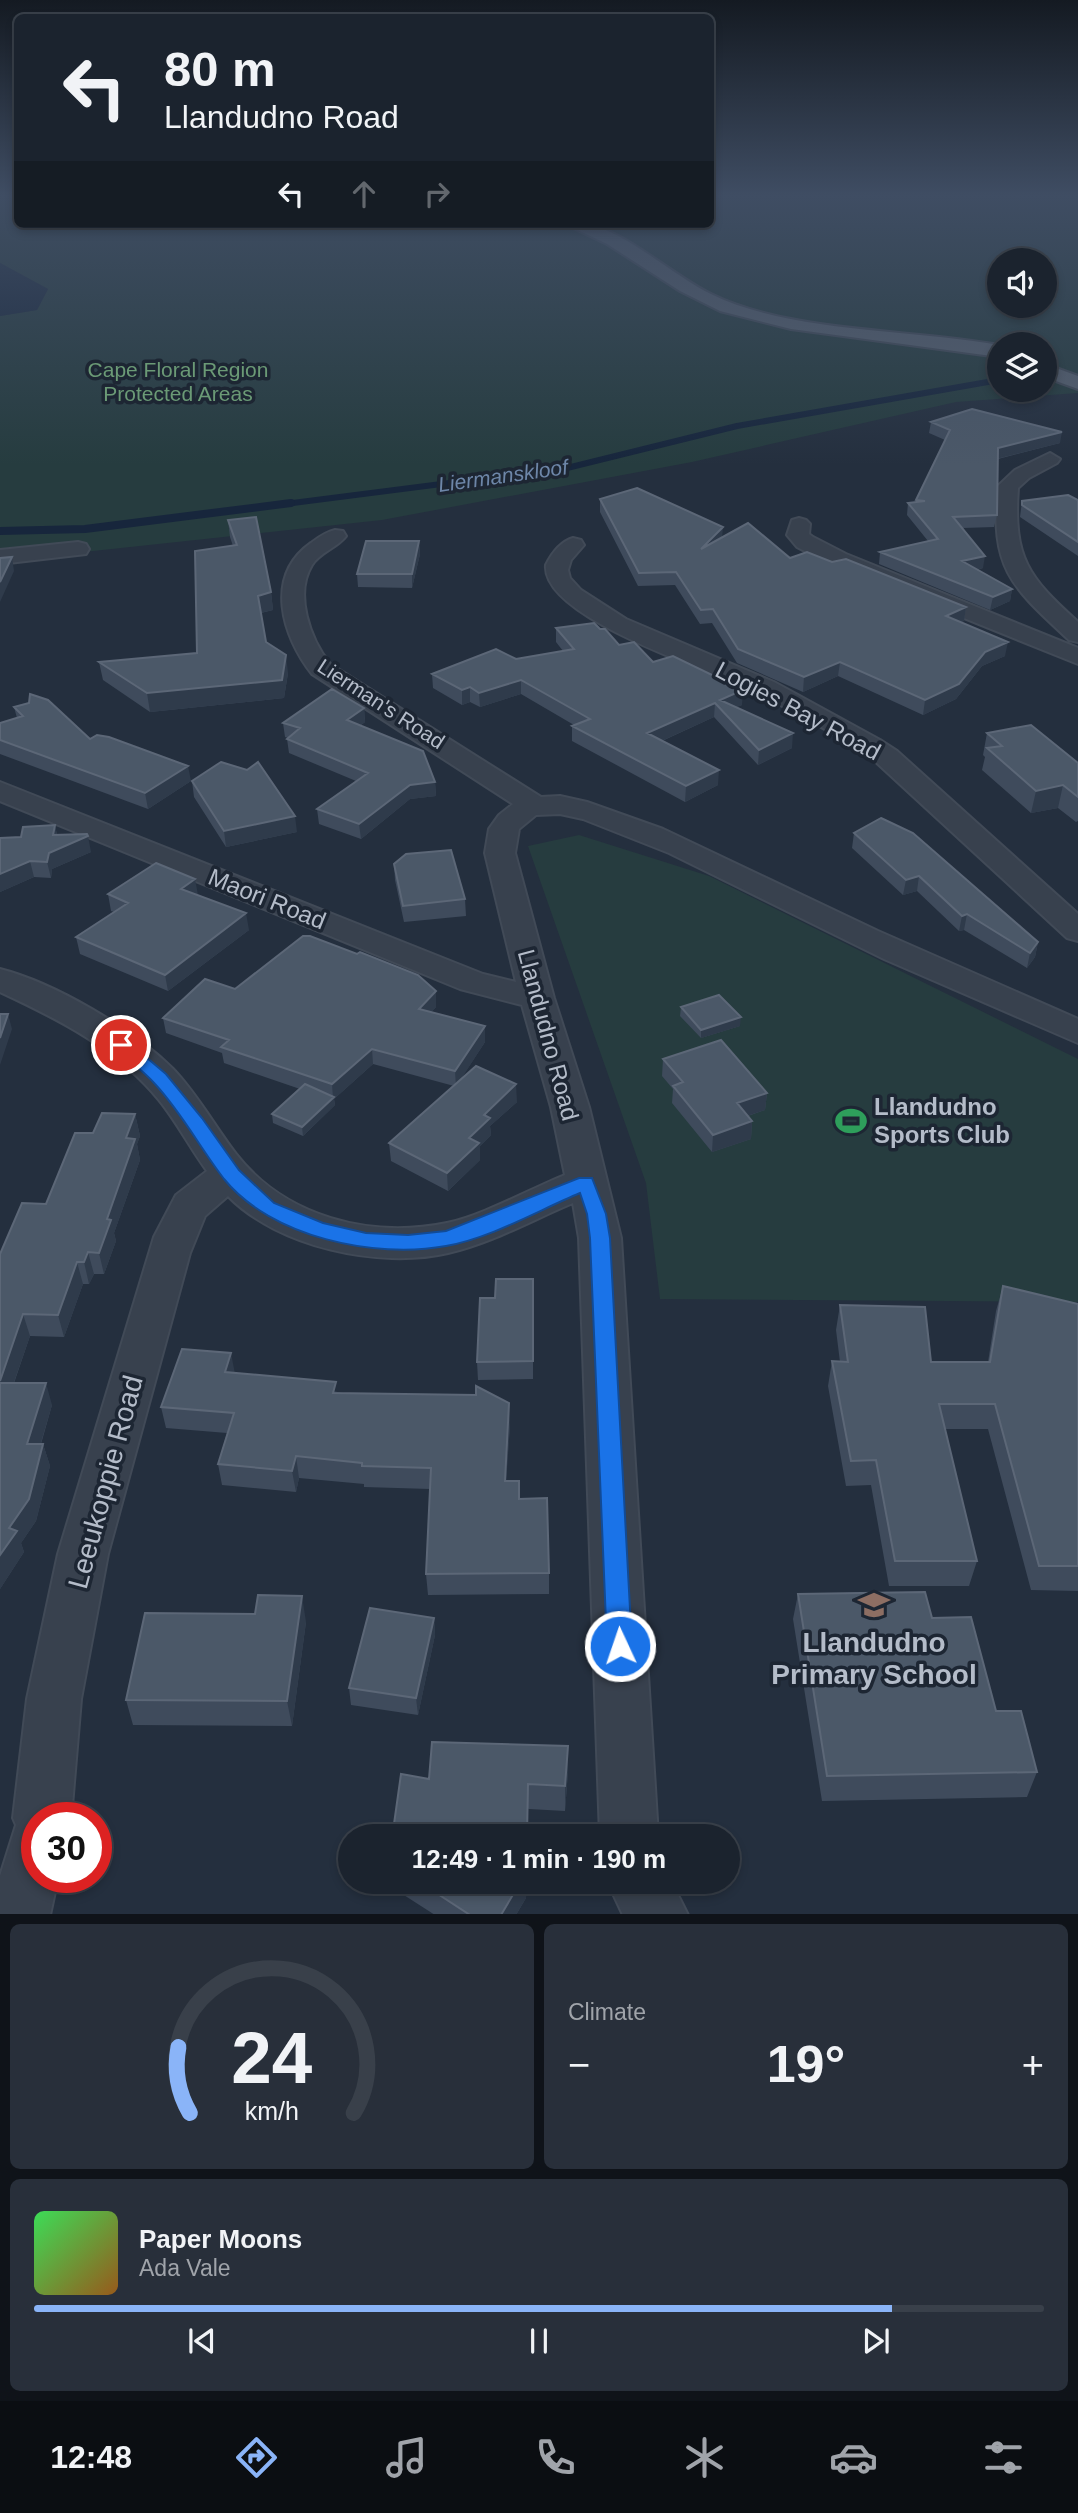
<!DOCTYPE html>
<meta charset="utf-8">
<style>
:root{--surface:#1b232e;--page:#282f3a;--text:#f1f3f6;--muted:#a0a4aa;--line:#39404a;--accent:#8ab4f8}
body{margin:0;font-family:Helvetica,sans-serif;background:var(--page);color:var(--text);height:100vh;display:flex;flex-direction:column;font-size:26px;white-space:nowrap}
*{box-sizing:border-box;margin:0}
p{font-size:23px;color:var(--muted)}
.icon{flex:none;width:38px;height:38px;fill:none;stroke:currentColor;stroke-width:2;stroke-linecap:round;stroke-linejoin:round}
.map{position:relative;height:1914px;overflow:hidden}
.side{display:flex;flex-direction:column;gap:10px;padding:10px;background:#0f1319;flex:1}
.side>*{flex:none}
.guide{position:absolute;left:14px;top:14px;width:700px;height:214px;border-radius:10px;box-shadow:0 4px 10px #0003,0 0 0 2px var(--line);background:#1b232e;color:var(--text);overflow:hidden}
.buttons{position:absolute;left:987px;top:248px;display:grid;gap:14px}
.buttons a{display:grid;place-items:center;width:70px;height:70px;border-radius:50%;background:var(--surface);box-shadow:0 4px 10px #0003,0 0 0 2px var(--line);font-size:35px}
.speed{position:absolute;left:21px;top:1802px;display:flex;gap:14px;font-size:35px;font-weight:700;text-align:center}
.speed>*{display:grid;place-content:center;width:91px;height:91px;border-radius:50%;background:var(--surface);box-shadow:0 4px 10px #0003,0 0 0 2px var(--line);line-height:1}
.speed .limit{border:10px solid #d22;background:#fff;color:#111}
.pin{position:absolute;display:grid;place-items:center;width:60px;height:60px;color:#fff;margin:-30px;border:4px solid #fff;border-radius:50%;box-shadow:0 2px 7px #0007}
.me{position:absolute;width:77px;margin:-38px;rotate:357deg;stroke-linejoin:round;filter:drop-shadow(0 0 5px #0008)}
.turn{display:flex;align-items:center;gap:24px;height:147px;padding:0 35px;font-size:32px}
.turn .icon{width:91px;height:91px;stroke-width:2.5}
.turn b{display:block;font-size:49px;line-height:60px}
.lanes{display:flex;align-items:center;height:66px;padding:0 35px;background:#0003;justify-content:center;gap:35px;direction:ltr}
.lanes .off{opacity:.35}
.big{font-size:52px;font-weight:700;line-height:1.1}
.side .widget{flex:1;display:flex;flex-direction:column;justify-content:center;gap:10px;min-width:0;padding:0 24px;border-radius:10px;background:var(--page)}
.side .dial{align-items:center;gap:0}
.dial svg{height:182px;overflow:visible;fill:none;stroke:var(--line);stroke-width:7;stroke-linecap:round;text-anchor:middle}
.dial text{fill:var(--text);stroke:none}
.song{display:flex;align-items:center;gap:21px}
.cover{width:84px;height:84px;border-radius:10px;background:linear-gradient(135deg,hsl(130 70% 55%),hsl(30 70% 35%))}
.played{height:7px;border-radius:4px;background:linear-gradient(90deg,var(--accent) 85%,var(--line) 85%)}
.keys{display:flex;justify-content:space-around;direction:ltr}
.heat{display:flex;justify-content:space-between;align-items:center;font-size:38px;direction:ltr}
.side .tiles{flex:1;display:grid;gap:10px;grid-template-columns:1fr 1fr}
.widget:last-child{grid-column:span 2}
.trip{position:absolute;left:338px;top:1824px;width:402px;height:70px;border-radius:35px;background:var(--surface);box-shadow:0 4px 10px #0003,0 0 0 2px var(--line);font-weight:700;line-height:70px;text-align:center}
.dock{display:flex;height:112px;justify-content:space-around;align-items:center;background:#0b0e12;color:var(--muted)}
.dock .icon{width:49px;height:49px}
.dock .current{color:var(--accent)}
.dock b{font-size:32px;color:var(--text)}
.map>svg:first-child{display:block}
</style>
<div class="map">
<svg width="1078" height="1915" viewBox="0 0 1078 1915">
<rect width="100%" height="100%" fill="#242f3e"/>
<path fill="#263c3f" fill-rule="evenodd" d="M0 197H17L18 224H710L711 197H1078V393L956 402 692 462 382 520 0 561V316L37 310 48 289 0 263ZM999 261H1045V306H999ZM999 345H1045V390H999Z
M579 835 709 876 1078 1059V1302L660 1299 646 1183 528 846Z"/>
<path fill="#17263c" d="M0 263 48 289 37 310 0 316Z"/>
<g fill="none" stroke-linecap="round" stroke-linejoin="round">
<path stroke="#17263c" stroke-width="6" d="M277 505 567 468 737 426 999 380"/>
<path stroke="#17263c" stroke-width="8" d="M0 531 85 529 291 503"/>
<defs>
<path id="minor" d="M1050 453 1060 459 1057 463 1029 478 1018 488C1013 558 1028 577 1078 622V642L1069 640C1012 587 990 570 998 486L1015 470Z
M799 518 806 520 810 524 809 534 813 537 846 554 1078 648V664L830 564 797 547 787 535 792 520Z
M335 530 343 531 346 536C337 548 320 552 312 565 294 594 310 639 330 664L541 797 560 796 587 802 663 829 878 931 1078 1019V1043L884 959 669 853 583 819 560 814 536 815 519 829 515 853 554 998 589 1107 621 1238 658 1836H600L579 1238 573 1203C532 1220 492 1243 448 1253 379 1269 278 1247 228 1196L205 1216 190 1253 108 1554 81 1699 71 1818H37V1878H58L50 1915H0V1876L16 1825 13 1818 27 1699 58 1554 154 1237 176 1195 207 1171C190 1148 177 1122 159 1100 118 1049 58 1019 0 992V969C55 983 133 1029 173 1069 198 1095 215 1127 236 1154 285 1217 370 1239 447 1223 482 1216 530 1189 565 1175L551 1107 522 1005 460 989 0 801V782L483 974 516 982 485 853 489 829 499 815 513 804 312 674C282 636 264 576 311 543 319 537 326 532 335 530Z
M573 538 581 540 584 545 571 560 568 570 570 578 581 590 626 619 774 682 880 740 897 751 1078 914V941L1067 938 877 763 861 751C822 726 781 704 739 685 700 667 541 616 546 565 552 553 560 542 573 538Z
M78 542 86 544 89 549 86 554 0 564V550Z
M607 1881H671L688 1915H623Z"/>
<path id="primary" d="M565 224C571 224 579 223 586 224 624 230 675 277 711 294 790 333 911 329 999 345V357L791 329 720 311 680 291 607 244Z
M1045 364 1078 376V389L1045 377Z"/>
</defs>
<use href="#minor" stroke="#414a57" stroke-width="4"/>
<use href="#primary" stroke="#414a57" stroke-width="4"/>
<use href="#minor" fill="#38414e" fill-rule="evenodd"/>
<use href="#primary" fill="#56606e" fill-rule="evenodd"/>
</g>
<path fill="#3f4b5c" d="M931 422 1060 443 998 459 997 515 994 527 963 528 983 568 977 570 1012 589 1010 601 990 610 879 564 880 552 928 541 907 515 908 503 916 502 945 440 929 433Z
M600 499 790 558 832 562 966 607 964 621 961 622 1005 656 982 666 956 699 923 715 838 676 803 692 737 663 712 623 700 624 675 585 638 586 600 512Z
M1078 500V556L1020 517 1022 501Z
M228 520 271 592 273 610 261 613 266 642 288 673 284 698 150 712 103 680 99 662 197 653 233 546 230 537Z
M419 541 420 554 412 588 358 587 357 574Z
M556 628 600 629 619 645 653 662 742 705 736 707 792 748 758 765 714 717 662 741 718 785 685 802 572 741V726L574 725 521 694 480 707 470 702 462 705 433 688 432 674 563 651 556 642Z
M14 707 90 739 191 781 148 809 0 754V723L17 718Z
M364 708 365 722 360 726 435 782 436 796 410 799 361 839 319 824 317 809 356 781 289 753 287 739 288 738 285 737 283 723Z
M987 733 1078 763V821L1076 822 1058 808 1031 813 982 770 985 757 983 755Z
M192 781 297 832 226 847 194 797Z
M55 825 57 835 91 852 52 869 51 878 34 877 0 892V840L21 837Z
M854 833 1038 942 1035 957 1027 968 964 930 959 931 917 891 903 895 852 848Z
M394 864 465 899 466 916 404 922 395 880Z
M108 894 198 895 249 930 168 991 80 954 76 937 114 912 111 911Z
M235 989 436 991V1007L431 1012 485 1026V1042L460 1080 517 1102 490 1126 491 1135 480 1146V1160L448 1191 391 1161 389 1143 454 1086 373 1064 334 1099 335 1105 303 1136 273 1123 272 1114 300 1089 224 1063 222 1053 166 1033 163 1018Z
M681 1007 740 1026 701 1038 680 1016Z
M663 1059 767 1093 765 1110 748 1116 752 1121 751 1139 712 1152 672 1103 673 1089 662 1076Z
M135 1114 140 1136 137 1144 140 1160 114 1233 116 1241 104 1274H94L89 1284H83L64 1337 30 1336 14 1383 52 1405 41 1444H43L50 1466 36 1521 21 1543 24 1552 0 1589V1254L46 1204 93 1133Z
M533 1279V1379L478 1380 477 1362 495 1298Z
M1003 1286 1078 1304V1591L1031 1590 988 1429H945L977 1561 969 1586H889L871 1485 846 1486 828 1386 832 1361 840 1362 836 1330 840 1305 931 1362H988L996 1311Z
M235 1373 510 1424 506 1481 519 1499 549 1573V1594L428 1595 426 1574 430 1489 364 1487V1484L299 1478 296 1492 222 1485 218 1464 227 1433 166 1428 161 1407Z
M798 1594 932 1618 1037 1772 1027 1797 822 1801 793 1619Z
M434 1618 435 1635 418 1715 351 1705 349 1688Z
M306 1622 292 1726 133 1725 126 1700Z
M568 1771 565 1811 529 1809 429 1779Z
M382 1881H527L526 1898 516 1915H435Z"/>
<path fill="#2f3b4b" d="M1062 432 1060 443 996 459 998 448Z
M723 527 722 539 701 549Z
M419 541 420 554 412 588V574Z
M985 556 983 568 960 574 962 561Z
M12 557 14 571 0 602V582Z
M1012 589 1010 601 990 610 993 597Z
M271 592 273 610 260 613 258 596Z
M966 607 964 621 944 630 946 616Z
M1008 642 1005 656 982 666 956 699 923 715 925 700 985 652Z
M286 655 288 673 284 698 150 712 147 693Z
M840 662 838 676 803 692 804 677Z
M521 680V694L480 707 479 693Z
M470 687V702L462 705V690Z
M743 690 742 705 724 713 720 700Z
M715 703 714 717 646 748 647 733Z
M364 708 365 722 348 734 347 720Z
M793 733 792 748 758 765 759 750Z
M188 766 191 781 148 809 145 793Z
M719 770 718 785 685 802 686 786Z
M435 782 436 796 410 799 361 839 359 824 410 785Z
M1063 785 1058 808 1031 813 1036 791Z
M295 816 297 832 226 847 224 831Z
M55 825 58 841 88 836 91 852 52 869 51 878 47 862Z
M30 861 34 877 0 892V874Z
M919 876 917 891 903 895 906 880Z
M195 879 198 895 181 889Z
M246 913 249 930 168 991 165 975Z
M967 914 964 930 959 931 962 916Z
M1038 942 1035 957 1027 968 1030 953Z
M436 991V1007L420 1025 419 1009Z
M8 1014 12 1029 0 1065V1038Z
M741 1017 740 1026 701 1038V1030Z
M485 1026V1042L456 1087 455 1071Z
M372 1049 373 1064 334 1099 335 1105 303 1136 302 1127 333 1098 332 1084Z
M516 1084 517 1102 490 1126 491 1135 480 1146V1160L448 1191 447 1173 484 1115Z
M767 1093 765 1110 735 1120 737 1103Z
M135 1114 140 1136 137 1144 140 1160 114 1233 116 1241 104 1274 99 1253 126 1138Z
M752 1121 751 1139 712 1152 713 1135Z
M88 1252 94 1274 89 1284 84 1262Z
M77 1262 83 1284 64 1337 58 1315Z
M23 1314 30 1336 6 1405 0 1385V1381Z
M231 1353 235 1374 225 1372Z
M46 1383 52 1405 34 1466 27 1444Z
M509 1403 510 1424 505 1502V1481Z
M43 1444 50 1466 36 1521 21 1543 24 1552 0 1589V1555L9 1528Z
M296 1456 299 1478 296 1492 292 1471Z
M302 1596 306 1622 292 1726 287 1701Z
M434 1618 435 1635 418 1715 416 1698Z
M568 1746V1771L565 1811V1786Z
M521 1881H527L526 1898 516 1915H501Z"/>
<path fill="#4b5868" stroke="#5c6777" stroke-width="2" d="M972 409 1062 432 998 448 997 515 953 517 985 556 962 561 1012 589 993 597 880 552 938 539 908 503 925 501 916 500 950 430 931 422Z
M637 488 723 527 701 549 748 523 790 558 807 552 832 562 846 559 966 607 946 616 1008 642 985 652 959 684 925 700 840 662 804 677 738 649 713 609 701 610 676 572 639 573 600 499Z
M1068 495 1078 500V542L1022 505V501Z
M256 517 271 592 258 596 266 642 286 655 282 680 147 693 99 662 197 653 195 551 237 545 228 520Z
M366 541H419L412 574H357Z
M12 557 0 582V558Z
M594 623 600 629H605L619 645 634 642 653 662 673 656 743 690 720 700 793 733 759 750 715 703 647 733 719 770 686 786 572 726 590 719 521 680 479 693 470 687 462 690 432 674 496 649 516 659 574 649 556 628Z
M332 689 364 708 347 720 423 751 435 782 410 785 359 824 317 809 368 773 287 739 300 728 283 723Z
M30 694 48 700 90 739 97 735 109 737 188 766 145 793 0 740V723L23 716 14 707 29 703Z
M1031 725 1078 763V797L1063 785 1036 791 987 748 1002 746 987 733Z
M221 762 247 770 258 762 295 816 224 831 192 781Z
M881 818 913 833 1038 942 1030 953 967 914 962 916 919 876 906 880 854 833Z
M55 825 53 835 87 834 88 836 49 853 47 862 30 861 0 874V838L21 837 23 827Z
M451 850 465 899 403 906 394 864 406 854Z
M156 863 195 879 181 889 246 913 165 975 76 937 128 903 108 894Z
M303 936H310L357 954 360 952 418 975 436 991 419 1009 485 1026 455 1071 372 1049 332 1084 221 1047 229 1040 163 1018 205 979 235 989Z
M719 995 741 1017 701 1030 681 1007Z
M0 1014H8L0 1038Z
M721 1040 767 1093 737 1103 752 1121 713 1135 673 1086 683 1082 663 1059Z
M476 1066 516 1084 484 1115 490 1118 469 1138 479 1143 447 1173 389 1143Z
M305 1084 334 1097 302 1127 272 1114Z
M102 1113 135 1114 126 1138 135 1139 107 1219 111 1220 99 1253 88 1252 84 1262H77L58 1315 23 1314 0 1381V1254L22 1203 46 1204 75 1133H93Z
M496 1279H533V1361L477 1362 480 1298H495Z
M1003 1286 1078 1304V1566H1039L995 1404H939L977 1561H895L876 1460 851 1461 832 1361 848 1362 840 1305 925 1307 931 1362H990Z
M182 1349 231 1353 225 1372 336 1382 333 1393 476 1395V1386L509 1403 505 1481H519V1499L547 1498 549 1573 426 1574 431 1468 362 1466V1463L296 1456 292 1471 218 1464 234 1413 161 1407Z
M0 1383H46L27 1444H43L29 1499 9 1528 17 1531 0 1555Z
M925 1592 932 1618 971 1617 996 1711H1021L1037 1772 827 1776 798 1594Z
M258 1595 302 1596 287 1701 126 1700 145 1613 255 1614Z
M370 1608 434 1618 416 1698 349 1688Z
M432 1742 568 1746 565 1786 528 1784 527 1836H388L394 1824 401 1774 429 1779Z
M418 1881H521L501 1915H470Z"/>
<linearGradient id="sky" x2="0" y2="1"><stop stop-color="#141a22"/><stop offset="0.42" stop-color="#3f4d63"/><stop offset="1" stop-color="#3f4d63" stop-opacity="0"/></linearGradient>
<rect width="1078" height="465" fill="url(#sky)"/>
<path fill="#1a73e8" stroke="#114b97" stroke-width="2" d="M121 1039 127 1041 166 1074 202 1118 239 1170 274 1203 323 1223 366 1233 408 1235 446 1231 579 1178H592L606 1214 610 1238 632 1646 629 1654 620 1658 611 1654 607 1646 590 1238 587 1214 580 1193C537 1211 491 1238 446 1246 374 1259 271 1237 224 1179 200 1148 182 1113 155 1084 144 1071 128 1060 115 1049L112 1045 115 1041Z"/>
<defs>
<symbol id="stadium-bare" viewBox="-9 -9 18 18"><path d="M0-5a6.5 5 0 1 0 0 10a6.5 5 0 1 0 0-10ZM-3.5-1.8h7v3.6h-7Z" fill="#2e9e5b" stroke="#1d2633" stroke-width="2.5" paint-order="stroke"/></symbol>
<symbol id="school-bare" viewBox="-9 -9 18 18"><path d="M0-5L7-2L0 1L-7-2ZM-4 1L0 2.5L4 1V4Q0 6-4 4Z" fill="#8d6e63" stroke="#1d2633" stroke-width="2.5" paint-order="stroke"/></symbol>
</defs>
<g fill-rule="evenodd">
<use href="#stadium-bare" x="829" y="1099" width="44" height="44"/>
<use href="#school-bare" x="852" y="1583" width="44" height="44"/>
</g>
<g text-anchor="middle" stroke-width="7" stroke-linejoin="round" paint-order="stroke">
<g font-size="21" fill="#6b9a76" stroke="#1d2633">
<text x="178" y="377">Cape Floral Region<tspan x="178" dy="24">Protected Areas</tspan></text>
</g>
<g font-size="21" font-style="italic" fill="#6d86a8" stroke="#1d2633">
<text transform="translate(503 476) rotate(-8)" y="7">Liermanskloof</text>
</g>
<g font-size="21" fill="#b4bcc9" stroke="#1d2633">
<text transform="translate(381 704) rotate(33)" y="7">Lierman's Road</text>
</g>
<g font-size="24" fill="#b4bcc9" stroke="#1d2633">
<text transform="translate(798 711) rotate(28)" y="8">Logies Bay Road</text>
<text transform="translate(267 899) rotate(22)" y="8">Maori Road</text>
<text transform="translate(548 1035) rotate(75)" y="8">Llandudno Road</text>
</g>
<g font-size="24" font-weight="bold" fill="#b4bcc9" stroke="#1d2633" text-anchor="start">
<text x="874" y="1115">Llandudno<tspan x="874" dy="28">Sports Club</tspan></text>
</g>
<g font-size="28" fill="#b4bcc9" stroke="#1d2633">
<text transform="translate(105 1482) rotate(-75)" y="10">Leeukoppie Road</text>
</g>
<g font-size="28" font-weight="bold" fill="#b4bcc9" stroke="#1d2633">
<text x="874" y="1652">Llandudno<tspan x="874" dy="32">Primary School</tspan></text>
</g>
</g>
</svg>
<div class="buttons">
<a><svg class="icon" aria-label="sound" viewBox="0 0 24 24"><path d="M4 9h4l5-4v14l-5-4H4zM17 9q2 3 0 6"/></svg></a>
<a><svg class="icon" aria-label="layers" viewBox="0 0 24 24"><path d="M12 4l9 5-9 5-9-5zM3 14l9 5 9-5"/></svg></a>
</div>
<div class="speed"><div class="limit">30</div></div>
<div class="pin" style="left:121px;top:1045px;background:#d93025"><svg class="icon" aria-label="arrive" viewBox="0 0 24 24"><path d="M6 21V4h12l-3 4 3 4H6"/></svg></div>
<svg class="me" style="left:620px;top:1646px" viewBox="-20 -20 40 40"><circle r="17" fill="#1a73e8" stroke="#fff" stroke-width="3"/><path d="M0-11L8 9 0 5-8 9z" fill="#fff"/></svg>
<div class="trip">12:49 · 1 min · 190 m</div>
<div class="guide">
<div class="turn"><svg class="icon" aria-label="left" viewBox="0 0 24 24"><path d="M17 20v-9H6M10 6l-5 5 5 5"/></svg><div><b>80 m</b>Llandudno Road</div></div>
<div class="lanes"><svg class="icon" aria-label="left" viewBox="0 0 24 24"><path d="M17 20v-9H6M10 6l-5 5 5 5"/></svg><svg class="icon off" aria-label="ahead" viewBox="0 0 24 24"><path d="M12 20V5M6 11l6-6 6 6"/></svg><svg class="icon off" aria-label="right" viewBox="0 0 24 24"><path d="M7 20v-9h11M14 6l5 5-5 5"/></svg></div>
</div>
</div>
<section class="side">
<div class="tiles">
<div class="widget dial"><svg viewBox="0 0 100 80">
<path d="M14 69A42 42 0 1 1 86 69"/>
<path d="M14 69A42 42 0 0 1 9 40" stroke="#8ab4f8"/>
<text x="50" y="56" font-size="32" font-weight="700">24</text>
<text x="50" y="72" font-size="11">km/h</text>
</svg></div>
<div class="widget"><p>Climate</p>
<div class="heat"><a>−</a><b class="big">19°</b><a>+</a></div>
</div>
<div class="widget">
<div class="song"><i class="cover"></i><div><b>Paper Moons</b><p>Ada Vale</p></div></div>
<div class="played"></div>
<div class="keys"><svg class="icon" aria-label="previous" viewBox="0 0 24 24"><path d="M18 5L8 12l10 7zM5 5v14"/></svg><svg class="icon" aria-label="pause" viewBox="0 0 24 24"><path d="M8 5v14M16 5v14"/></svg><svg class="icon" aria-label="next" viewBox="0 0 24 24"><path d="M6 5l10 7-10 7zM19 5v14"/></svg></div>
</div>
</div>
</section>
<nav class="dock">
<b>12:48</b>
<svg class="icon current" aria-label="directions" viewBox="0 0 24 24"><path d="M12 3l9 9-9 9-9-9zM9 14v-3h6M13 9l2 2-2 2"/></svg>
<svg class="icon" aria-label="music" viewBox="0 0 24 24"><path d="M9 18V5l10-2v13"/><circle cx="6" cy="18" r="3"/><circle cx="16" cy="16" r="3"/></svg>
<svg class="icon" aria-label="phone" viewBox="0 0 24 24"><path d="M5 4h4l2 5-3 2q2 4 5 5l2-3 5 2v4C11 20 4 13 5 4z"/></svg>
<svg class="icon" aria-label="climate" viewBox="0 0 24 24"><path d="M12 3v18M4 7l16 10M4 17L20 7"/></svg>
<svg class="icon" aria-label="car" viewBox="0 0 24 24"><path d="M5 17H2v-5l4-1 3-4h7l3 4 3 1v5h-3M9 17h6M6 11h13"/><circle cx="7" cy="17" r="2"/><circle cx="17" cy="17" r="2"/></svg>
<svg class="icon" aria-label="filters" viewBox="0 0 24 24"><path d="M4 7h16M4 17h16"/><circle cx="9" cy="7" r="2"/><circle cx="15" cy="17" r="2"/></svg>
</nav>
